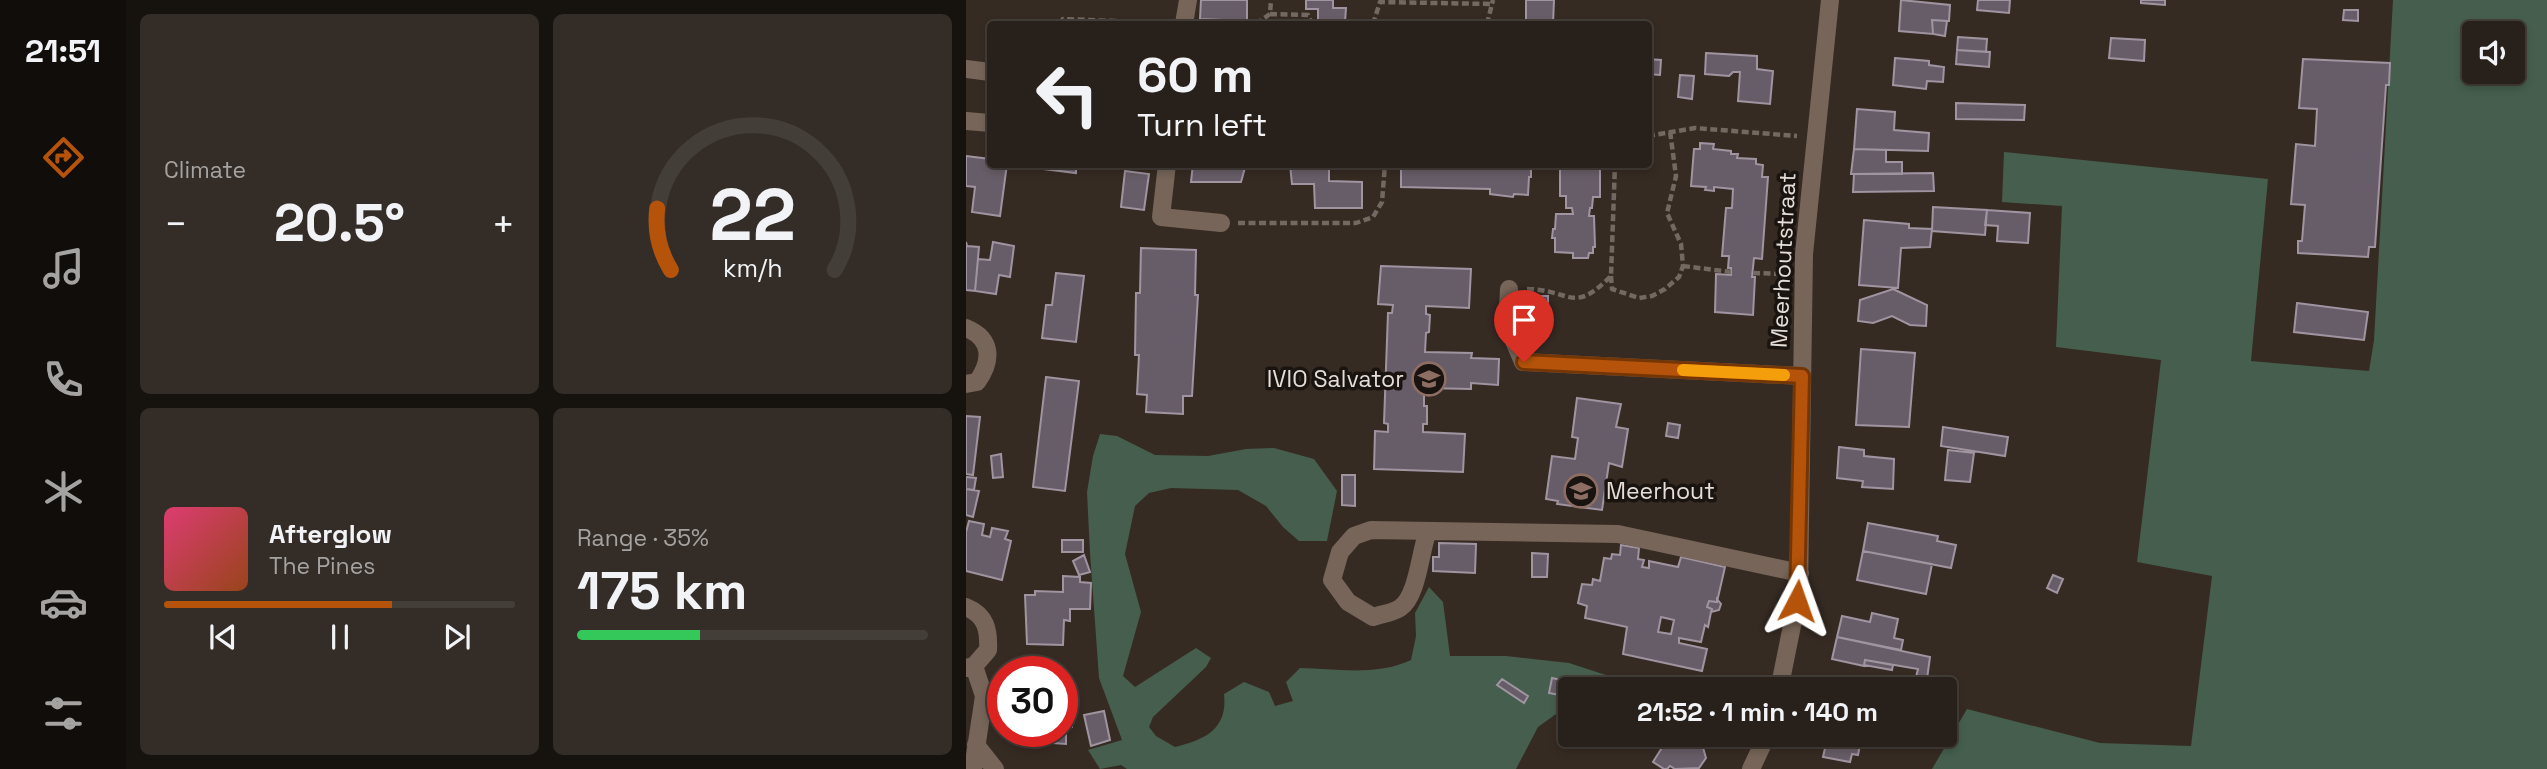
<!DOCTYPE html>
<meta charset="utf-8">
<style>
:root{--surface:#28201a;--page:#342d27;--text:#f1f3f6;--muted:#a5a3a2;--line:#443e39;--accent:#b45309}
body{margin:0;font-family:"Space Grotesk",sans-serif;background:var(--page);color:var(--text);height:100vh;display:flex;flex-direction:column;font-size:26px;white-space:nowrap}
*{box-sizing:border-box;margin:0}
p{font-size:23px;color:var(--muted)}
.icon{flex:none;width:38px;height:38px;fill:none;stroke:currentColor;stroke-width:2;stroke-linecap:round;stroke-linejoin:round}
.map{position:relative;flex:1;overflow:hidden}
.panel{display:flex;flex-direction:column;gap:14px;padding:14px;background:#16120e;width:840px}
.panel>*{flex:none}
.guide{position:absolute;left:21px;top:21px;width:665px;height:147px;border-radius:7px;box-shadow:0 4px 10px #0003,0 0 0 2px var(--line);background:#28201a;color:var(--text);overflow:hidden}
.fabs{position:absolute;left:1496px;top:21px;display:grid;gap:14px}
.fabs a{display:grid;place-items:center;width:63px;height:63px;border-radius:7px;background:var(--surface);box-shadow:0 4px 10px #0003,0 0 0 2px var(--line);font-size:35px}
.speed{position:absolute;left:21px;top:656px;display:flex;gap:14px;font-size:35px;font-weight:700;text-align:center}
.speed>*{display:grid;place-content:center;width:91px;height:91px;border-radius:50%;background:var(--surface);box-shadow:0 4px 10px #0003,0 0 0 2px var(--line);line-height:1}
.speed .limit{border:10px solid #d22;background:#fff;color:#111}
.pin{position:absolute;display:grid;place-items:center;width:60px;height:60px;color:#fff;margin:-72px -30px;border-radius:50% 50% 50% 0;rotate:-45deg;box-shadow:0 0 7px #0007}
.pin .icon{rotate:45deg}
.me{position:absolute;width:77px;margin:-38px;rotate:4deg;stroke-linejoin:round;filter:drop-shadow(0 0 5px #0008)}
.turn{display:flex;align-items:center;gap:24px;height:147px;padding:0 35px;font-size:32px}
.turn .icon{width:91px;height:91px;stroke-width:2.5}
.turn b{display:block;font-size:49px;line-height:60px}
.big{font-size:52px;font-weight:700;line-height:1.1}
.panel .widget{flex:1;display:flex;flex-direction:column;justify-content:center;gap:10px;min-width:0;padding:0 24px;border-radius:10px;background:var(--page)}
.panel .dial{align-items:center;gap:0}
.dial svg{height:182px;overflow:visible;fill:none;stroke:var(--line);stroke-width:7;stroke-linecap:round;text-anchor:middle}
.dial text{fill:var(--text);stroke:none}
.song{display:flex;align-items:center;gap:21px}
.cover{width:84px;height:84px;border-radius:10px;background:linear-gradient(135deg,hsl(340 70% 55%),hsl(20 70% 35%))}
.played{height:7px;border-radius:4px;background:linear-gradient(90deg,var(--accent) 65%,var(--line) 65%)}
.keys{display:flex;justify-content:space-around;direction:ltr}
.heat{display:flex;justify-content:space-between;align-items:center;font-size:38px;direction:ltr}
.charge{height:10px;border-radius:5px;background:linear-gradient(90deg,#34c759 35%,var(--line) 0)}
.panel .tiles{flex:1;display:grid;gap:14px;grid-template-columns:repeat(2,1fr)}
.trip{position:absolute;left:592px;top:677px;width:399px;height:70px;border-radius:7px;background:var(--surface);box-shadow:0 4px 10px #0003,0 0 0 2px var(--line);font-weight:700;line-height:70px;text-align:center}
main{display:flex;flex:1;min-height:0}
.tabs{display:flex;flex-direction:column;width:126px;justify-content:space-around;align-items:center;background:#100d0a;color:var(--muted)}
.tabs .icon{width:49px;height:49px}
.tabs .active{color:var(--accent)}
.tabs b{font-size:32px;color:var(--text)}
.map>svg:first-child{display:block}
</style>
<main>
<nav class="tabs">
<b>21:51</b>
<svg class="icon active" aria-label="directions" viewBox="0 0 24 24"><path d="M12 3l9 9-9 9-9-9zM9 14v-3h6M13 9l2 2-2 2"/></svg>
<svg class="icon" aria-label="music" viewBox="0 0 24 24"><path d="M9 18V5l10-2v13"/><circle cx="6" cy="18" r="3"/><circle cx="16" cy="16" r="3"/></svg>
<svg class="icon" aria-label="phone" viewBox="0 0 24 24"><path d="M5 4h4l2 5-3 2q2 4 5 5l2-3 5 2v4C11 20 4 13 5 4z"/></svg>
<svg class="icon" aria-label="climate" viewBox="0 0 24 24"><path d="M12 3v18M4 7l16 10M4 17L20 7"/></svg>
<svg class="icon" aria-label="car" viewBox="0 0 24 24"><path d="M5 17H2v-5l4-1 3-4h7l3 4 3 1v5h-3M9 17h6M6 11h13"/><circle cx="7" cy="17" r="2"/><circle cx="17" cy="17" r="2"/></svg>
<svg class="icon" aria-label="filters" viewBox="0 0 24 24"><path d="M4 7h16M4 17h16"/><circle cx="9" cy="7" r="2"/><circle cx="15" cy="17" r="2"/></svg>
</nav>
<section class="panel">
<div class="tiles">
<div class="widget"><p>Climate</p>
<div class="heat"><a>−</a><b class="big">20.5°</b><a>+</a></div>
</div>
<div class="widget dial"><svg viewBox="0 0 100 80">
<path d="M14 69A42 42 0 1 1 86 69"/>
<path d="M14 69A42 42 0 0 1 8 42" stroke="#b45309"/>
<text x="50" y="56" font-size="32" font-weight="700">22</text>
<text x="50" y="72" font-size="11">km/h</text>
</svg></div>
<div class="widget">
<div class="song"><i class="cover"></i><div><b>Afterglow</b><p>The Pines</p></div></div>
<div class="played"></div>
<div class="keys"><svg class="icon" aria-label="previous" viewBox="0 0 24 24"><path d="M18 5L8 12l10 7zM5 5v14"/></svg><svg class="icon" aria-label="pause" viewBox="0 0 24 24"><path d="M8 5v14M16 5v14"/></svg><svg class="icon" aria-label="next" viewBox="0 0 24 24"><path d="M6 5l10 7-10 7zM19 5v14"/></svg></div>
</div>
<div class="widget"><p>Range · 35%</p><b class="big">175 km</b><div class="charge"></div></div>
</div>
</section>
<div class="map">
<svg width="1581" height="769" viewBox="0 0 1581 769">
<rect width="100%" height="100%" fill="#362b23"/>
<path fill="#455e4d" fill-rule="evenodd" d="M1427 0H1581V769H966L1001 709 1134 743 1225 746 1246 576 1171 562 1195 360 1090 347 1096 206 1036 202 1038 152 1302 179 1285 361 1403 371 1408 340ZM1508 33H1547V72H1508Z
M134 434 151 436 189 455 242 456 280 449 308 448 348 459 371 491 361 541H333L317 527 300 506 272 490 205 488 183 493 169 506 159 554 175 612 157 676 169 687 230 648 245 658 240 667 187 717 183 727 190 736 209 747C239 740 262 729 258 694L278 682 303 692 309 706 327 701 320 682 334 668C369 669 412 676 445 660L450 636 449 613 463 587 477 602 484 656H540L603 663 646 677 643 689 604 690V704L572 727 550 769H161L155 765 134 769 122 750 156 740 133 678 124 553 121 492 127 456Z"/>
<path fill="#675d68" stroke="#9f94a0" stroke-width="2" fill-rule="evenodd" d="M235 0H281V21L234 19Z
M340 0H367V8H380L379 22H352V9H340Z
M560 0H588L587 24H560Z
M935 0 984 5 983 21 966 20 967 34 933 31Z
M1012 0H1044L1043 13 1011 10Z
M1175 0H1199V5L1175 3Z
M1378 10H1392V21L1377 20Z
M966 20 981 21 979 36 967 34Z
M992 37 1021 39 1020 52 991 50Z
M1145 38 1179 40 1178 61 1143 58Z
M991 50 1024 52 1023 67 990 64Z
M740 53 791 56V69L807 71 804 104 772 101 774 72H767L763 76 739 74Z
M929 58 963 61V65L978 67 977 82 961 81 960 89 927 85Z
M682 59 695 60 694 75 682 74Z
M1337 59 1424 63 1423 85H1420L1409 247H1403L1402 257 1332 253V241H1336L1339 205 1325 204 1330 144 1349 146 1351 109 1333 108Z
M714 75 728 76 726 99 712 97Z
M990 103 1059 105 1058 120 990 119Z
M891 109 929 112 928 130 963 133 962 151 888 149Z
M734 143 748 144 747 149 765 151V154H772L771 158 790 159V164L797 165 796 177H802L796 259 788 258 786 277H789L787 315 749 312 750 274 765 275V268H762L763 256H756L760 208H766L767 189 748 187V191L739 190 740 187 725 186 728 149H734Z
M888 149 920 150V162H936V174H885Z
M0 156 24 159V164H41L34 216 6 212 9 187 0 186Z
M70 164H110V173L70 168Z
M227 164H280L275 182H225Z
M324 164H363V181L396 182V208H349L348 184H326Z
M435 164H565V177H563L562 195 548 194 547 197 524 194V189L435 187Z
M601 164H628L627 169H634V197H627L626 208H624L623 216H628L629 247H627V253H623L622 258H607V253L589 252V238H586L587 229H589L590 214H607L606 208H600V196H594V168H601Z
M159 171 183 174 178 210 155 207Z
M967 173 968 191 887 192 888 174Z
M967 207 1021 210 1019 235 966 231Z
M1021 210 1064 213 1062 243 1031 241 1032 226 1019 225Z
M898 220 943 224V228L966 229 964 247 935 248 932 288 893 285Z
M0 242 1 246 13 247 9 291 0 290Z
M27 242 48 246 44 277 33 275 30 294 9 291 12 259 24 260Z
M175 248 230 250 229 295H232L226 396H217V414L180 412 181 395 171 394 173 355H169L170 293H174Z
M415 266 505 269 503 308 460 306V314L464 315 463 332 460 333 459 352 506 353 505 358 533 359 532 385 505 383V389L458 388V406H461V424H457V432L499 434 497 472 408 469 409 431 422 432V424L418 423 422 313H426L427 305 412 304Z
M90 273 118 276 110 342 76 338 80 305H86Z
M927 289 961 305 960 326 944 325 926 316 907 323 892 321 894 300Z
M563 296H582V335H564Z
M1331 303 1402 312 1398 340 1328 332Z
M895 349 949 353 943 427 890 425Z
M80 377 113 381 99 491 67 487Z
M611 398 655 404 650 427 662 429 656 467 643 463 636 510 591 504 592 501 580 499 586 456 609 459 612 438 606 437Z
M0 416 14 417 7 475 0 474Z
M702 423 714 425 712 438 700 436Z
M977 427 1042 437 1039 456 975 446Z
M873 447 898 450V456L928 459 927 489 896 487 897 481 871 478Z
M982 450 1008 453 1004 482 979 480Z
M35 454 37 477 27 478 25 456Z
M376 475H389V506L376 505Z
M0 477 10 478 8 490 0 489Z
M0 489 13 491 7 517 0 515Z
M3 521 18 524 16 535 24 537 26 528 42 531 39 539 45 541 36 580 0 571V532Z
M902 523 972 536 971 541 990 545 985 568 897 551Z
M96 540H117V552H96Z
M473 543 510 544 509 573 467 571V557H473Z
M655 545 673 548 672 559 678 560 676 567 683 568V561L712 567 715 557 759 567 751 602 743 601 741 607 746 609 745 612 742 627 739 625 735 642 713 638V643L741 649 736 671 657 654 661 627 619 618 621 606 612 603 616 584 626 585 627 579 634 581 638 558 645 559 646 554 654 555ZM695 617 708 620 705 634 692 632Z
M897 551 966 564 960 594 891 580Z
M566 553 582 554 581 577H566Z
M118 555 124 572 113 575 107 561Z
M1087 575 1097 579 1091 593 1081 588Z
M97 576 114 577V582L125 583 124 609H104V621L98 620 97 645 61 644 59 595H69V591L97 592Z
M751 599 755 604 753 610 745 612 746 609 741 607 743 601 751 602Z
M906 613 932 619 928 638 937 640 935 650 871 637 876 616 904 622Z
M871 637 964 657 961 679 950 677 952 669 899 660 898 666 866 659Z
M899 660 927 665 926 670 898 665Z
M586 678 609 683 607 690H604V697L583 693Z
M96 679H101V696H106V727H100V744L58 741V732H96Z
M536 679 562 696 558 703 531 685Z
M138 711 144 740 125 746 118 715Z
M704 735H723L736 744 740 758 733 768 709 769 704 766 701 769H698L687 762Z
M862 735H903L902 740 895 739 892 755 886 754 884 762 857 757Z"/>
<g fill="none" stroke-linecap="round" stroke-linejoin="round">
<path stroke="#726962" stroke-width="4.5" stroke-dasharray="7 3.5" stroke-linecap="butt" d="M304 14 342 15 346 24
M93 24 97 19 198 23
M290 24 304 14 305 0
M407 24 414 2 526 4
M521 24 527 0
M682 136 729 128 831 136
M272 223H390L407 217 416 202 419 164
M717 266 765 272
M787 273 817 274
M645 276 646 289 673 298 686 296 699 289 713 277 717 266 715 244 701 213 710 176 704 131
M561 289C607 290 606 315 645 276L649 164"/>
<path stroke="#766558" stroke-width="18" d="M218 24 222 0
M0 69 24 72
M0 121 24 123
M201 164 195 217 255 223
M543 289 541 325 557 362 836 376
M0 328C27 339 26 361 11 382L0 384
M462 531C454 551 452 596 434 608 427 613 415 614 407 617L382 602 366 580 374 552 388 536 405 530 652 534 834 573
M0 607C20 615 23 630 22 650L8 666 0 668
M813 690 833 591 838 254 864 0
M10 745 29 769
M7 769 18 696 8 666
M785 769 801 735"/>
</g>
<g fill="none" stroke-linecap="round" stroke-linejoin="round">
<defs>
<path id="route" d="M558 362 836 376 831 601"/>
</defs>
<use href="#route" stroke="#753606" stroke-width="18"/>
<use href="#route" stroke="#b45309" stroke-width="12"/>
<path stroke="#f59e0b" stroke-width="12" d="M717 370 818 375"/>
</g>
<defs>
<symbol id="school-ring" viewBox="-11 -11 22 22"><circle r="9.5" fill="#1a1411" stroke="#8d6e63" stroke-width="1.5"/><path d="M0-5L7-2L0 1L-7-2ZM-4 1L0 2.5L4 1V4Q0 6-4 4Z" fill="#8d6e63"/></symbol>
</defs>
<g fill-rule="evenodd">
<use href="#school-ring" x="444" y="360" width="38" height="38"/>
<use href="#school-ring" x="596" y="472" width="38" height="38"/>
</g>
<g text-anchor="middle" stroke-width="7" stroke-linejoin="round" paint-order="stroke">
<g font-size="23" fill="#e4ddd8" stroke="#1a1411">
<text transform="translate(817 260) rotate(-87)" y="8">Meerhoutstraat</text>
</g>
<g font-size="23" fill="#e4ddd8" stroke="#1a1411" text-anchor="end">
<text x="438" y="387">IVIO Salvator</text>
<text x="640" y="499" text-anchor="start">Meerhout</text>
</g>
</g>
</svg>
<div class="fabs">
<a><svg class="icon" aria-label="sound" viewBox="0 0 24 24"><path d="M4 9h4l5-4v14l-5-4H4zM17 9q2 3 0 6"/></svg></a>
</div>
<div class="speed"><div class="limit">30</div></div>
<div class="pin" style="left:558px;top:362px;background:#d93025"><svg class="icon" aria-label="arrive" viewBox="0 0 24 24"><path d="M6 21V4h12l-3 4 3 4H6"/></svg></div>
<svg class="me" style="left:831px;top:601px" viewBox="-20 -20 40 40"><path d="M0-17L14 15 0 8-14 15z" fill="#b45309" stroke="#fff" stroke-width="4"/></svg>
<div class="trip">21:52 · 1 min · 140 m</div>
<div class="guide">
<div class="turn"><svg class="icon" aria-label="left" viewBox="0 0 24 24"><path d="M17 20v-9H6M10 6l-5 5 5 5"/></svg><div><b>60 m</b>Turn left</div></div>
</div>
</div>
</main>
